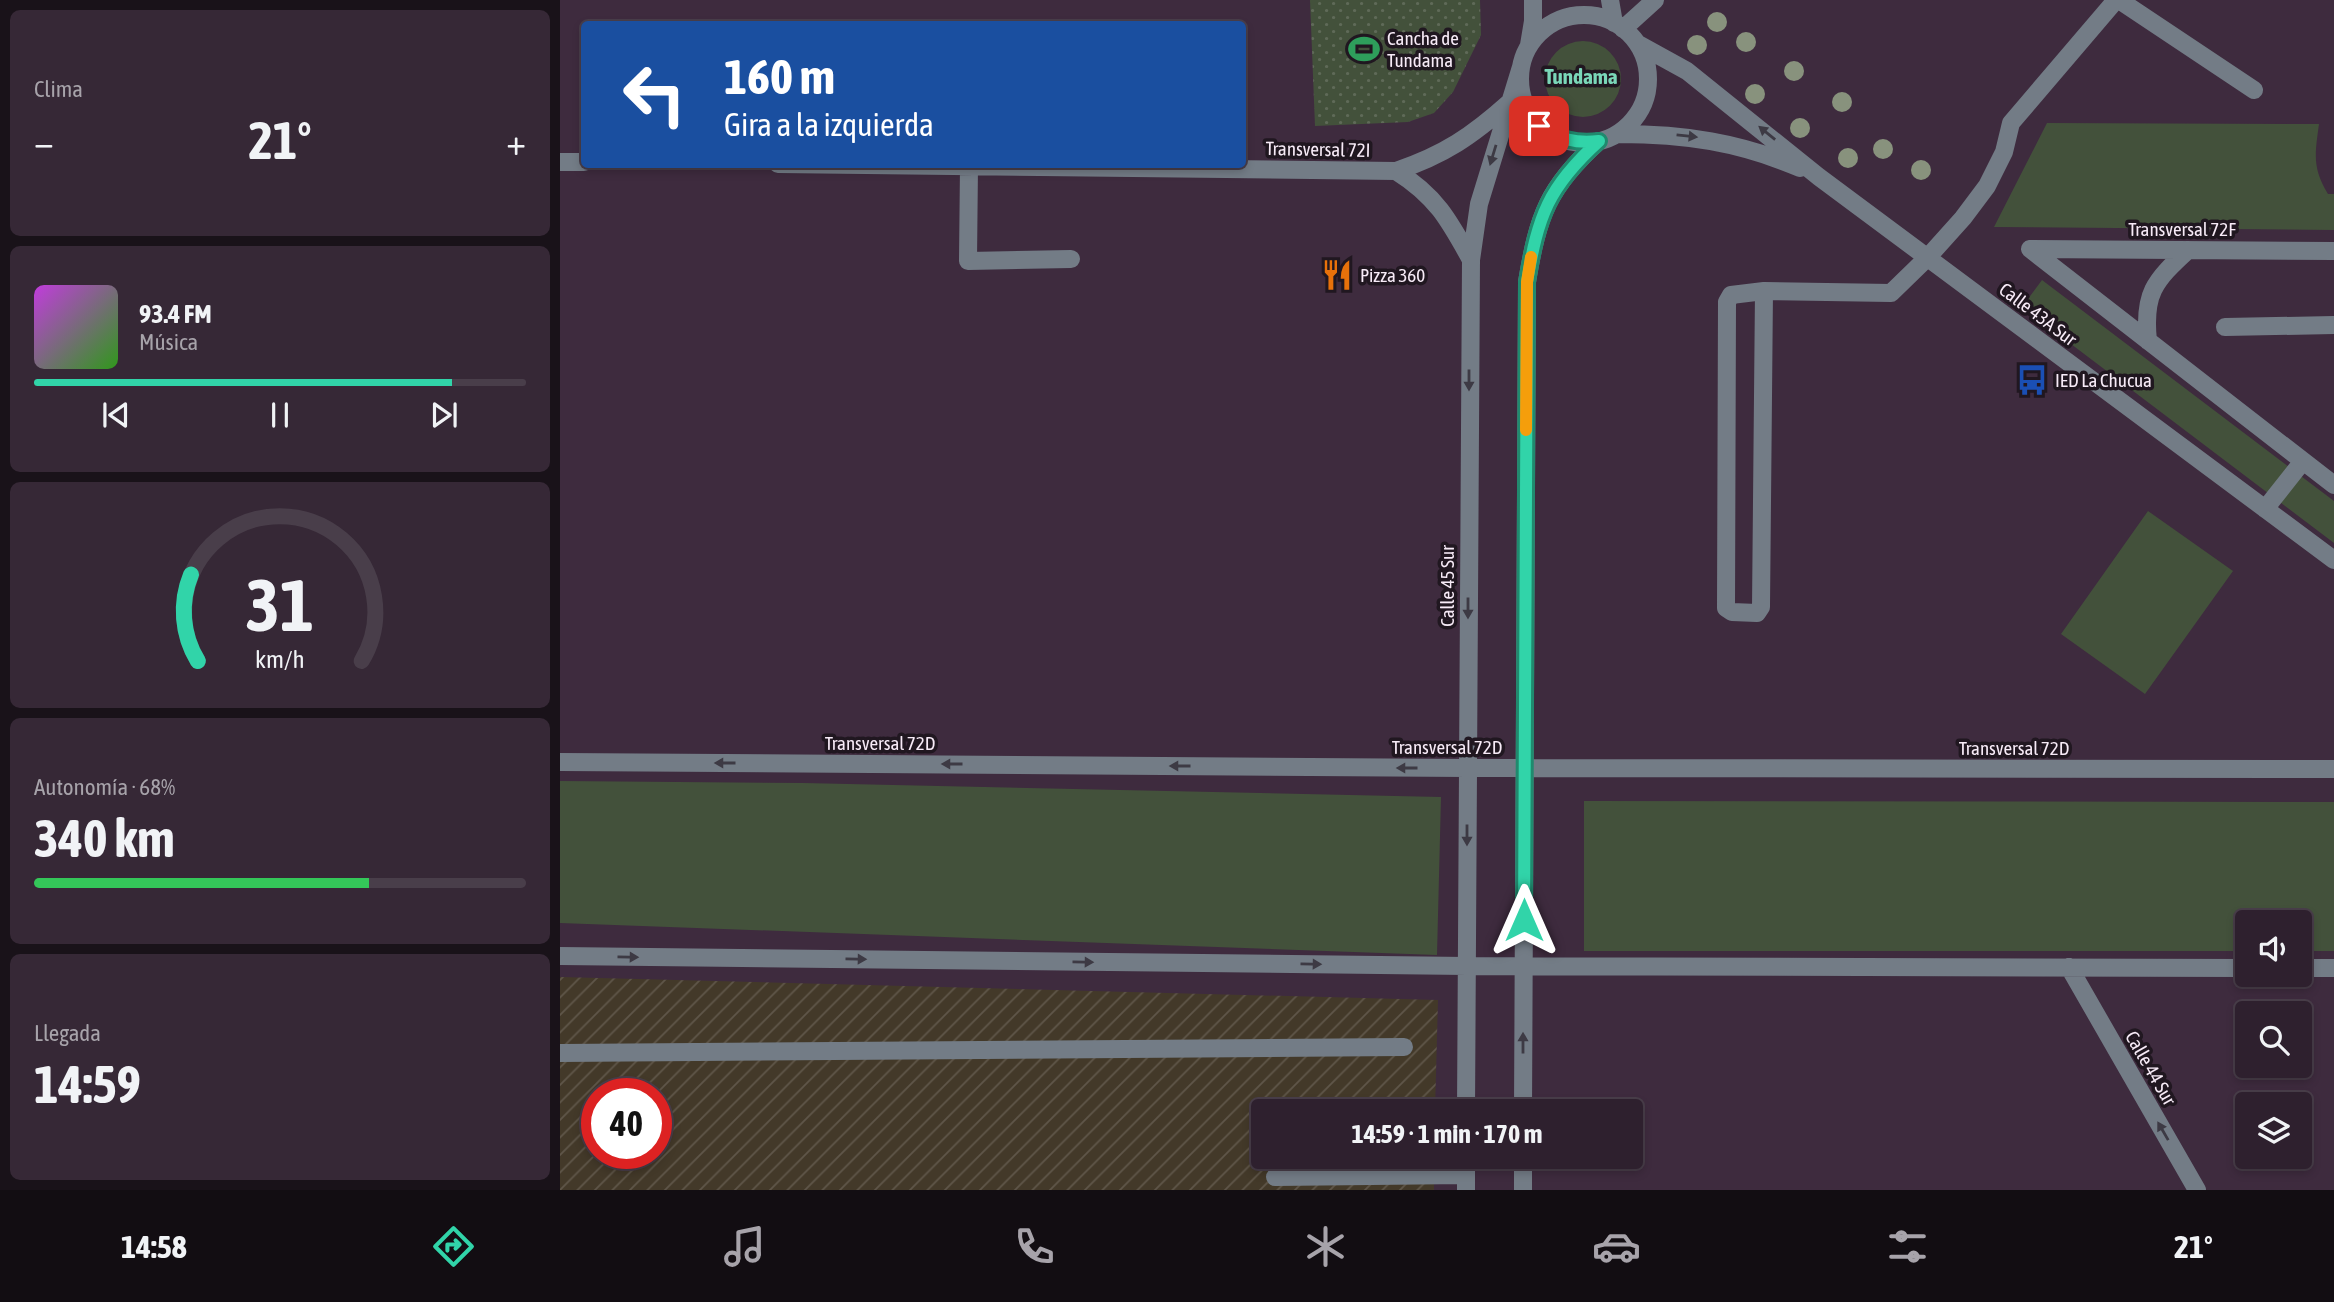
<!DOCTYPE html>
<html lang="es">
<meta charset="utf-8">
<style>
:root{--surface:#2e202e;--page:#362836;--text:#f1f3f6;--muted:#a7a3aa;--line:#493e4a;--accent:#31d4a9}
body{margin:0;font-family:"Asap Condensed",sans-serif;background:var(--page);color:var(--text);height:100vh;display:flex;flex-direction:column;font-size:26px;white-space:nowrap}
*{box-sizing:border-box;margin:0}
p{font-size:23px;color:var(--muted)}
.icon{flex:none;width:38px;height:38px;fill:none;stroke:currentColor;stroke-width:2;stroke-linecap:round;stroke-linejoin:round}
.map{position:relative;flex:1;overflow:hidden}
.sheet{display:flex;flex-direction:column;gap:10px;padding:10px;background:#191219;width:560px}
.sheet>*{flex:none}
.top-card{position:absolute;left:21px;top:21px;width:665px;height:147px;border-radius:7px;box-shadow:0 4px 10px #0003,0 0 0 2px var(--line);background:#1a4fa0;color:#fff;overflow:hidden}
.fabs{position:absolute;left:1675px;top:910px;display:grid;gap:14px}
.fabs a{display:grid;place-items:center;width:77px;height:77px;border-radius:7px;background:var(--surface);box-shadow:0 4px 10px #0003,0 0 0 2px var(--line);font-size:35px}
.speed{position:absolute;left:21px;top:1078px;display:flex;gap:14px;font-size:35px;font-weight:700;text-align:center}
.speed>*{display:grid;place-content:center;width:91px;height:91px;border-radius:50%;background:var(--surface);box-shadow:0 4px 10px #0003,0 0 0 2px var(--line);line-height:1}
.speed .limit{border:10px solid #d22;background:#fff;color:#111}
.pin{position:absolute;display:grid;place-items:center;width:60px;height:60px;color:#fff;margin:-30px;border-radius:14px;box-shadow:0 4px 10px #0006}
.me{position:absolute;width:77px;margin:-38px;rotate:0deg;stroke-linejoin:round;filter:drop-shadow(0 0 5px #0008)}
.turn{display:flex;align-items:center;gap:24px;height:147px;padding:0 28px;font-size:32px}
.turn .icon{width:91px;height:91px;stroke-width:2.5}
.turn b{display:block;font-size:49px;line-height:60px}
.big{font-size:52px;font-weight:700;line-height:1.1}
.sheet .widget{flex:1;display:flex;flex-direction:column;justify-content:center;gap:10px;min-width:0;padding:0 24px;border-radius:10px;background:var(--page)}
.sheet .dial{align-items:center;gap:0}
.dial svg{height:182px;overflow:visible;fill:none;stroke:var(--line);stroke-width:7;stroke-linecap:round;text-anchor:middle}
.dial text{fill:var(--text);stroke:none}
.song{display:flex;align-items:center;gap:21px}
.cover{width:84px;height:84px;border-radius:10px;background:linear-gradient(135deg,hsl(290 70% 55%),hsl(110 70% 35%))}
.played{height:7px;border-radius:4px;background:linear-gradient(90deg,var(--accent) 85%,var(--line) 85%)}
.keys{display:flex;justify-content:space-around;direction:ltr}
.heat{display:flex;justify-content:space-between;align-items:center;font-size:38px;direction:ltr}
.charge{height:10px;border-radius:5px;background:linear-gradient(90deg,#34c759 68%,var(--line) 0)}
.trip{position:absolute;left:691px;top:1099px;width:392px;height:70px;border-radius:7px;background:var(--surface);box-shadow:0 4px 10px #0003,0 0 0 2px var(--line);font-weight:700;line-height:70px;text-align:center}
.menu{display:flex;height:112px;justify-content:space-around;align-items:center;background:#120d12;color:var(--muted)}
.menu .icon{width:49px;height:49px}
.menu .active{color:var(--accent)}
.menu b{font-size:32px;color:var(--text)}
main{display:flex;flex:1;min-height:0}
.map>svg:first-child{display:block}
</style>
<main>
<section class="sheet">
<div class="widget"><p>Clima</p>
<div class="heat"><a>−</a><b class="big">21°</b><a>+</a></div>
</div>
<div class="widget">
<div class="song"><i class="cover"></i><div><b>93.4 FM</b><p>Música</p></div></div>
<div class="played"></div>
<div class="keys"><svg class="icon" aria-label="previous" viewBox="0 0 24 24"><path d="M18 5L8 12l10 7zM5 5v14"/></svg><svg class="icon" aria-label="pause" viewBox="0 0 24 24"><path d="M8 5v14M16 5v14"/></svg><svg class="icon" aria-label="next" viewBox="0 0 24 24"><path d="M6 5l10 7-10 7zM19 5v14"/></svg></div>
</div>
<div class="widget dial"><svg viewBox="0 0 100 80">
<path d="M14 69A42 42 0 1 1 86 69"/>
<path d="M14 69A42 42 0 0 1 11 31" stroke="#31d4a9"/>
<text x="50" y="56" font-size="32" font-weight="700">31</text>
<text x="50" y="72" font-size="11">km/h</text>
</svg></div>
<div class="widget"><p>Autonomía · 68%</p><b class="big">340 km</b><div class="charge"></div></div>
<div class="widget"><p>Llegada</p><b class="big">14:59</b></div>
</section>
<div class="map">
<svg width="1774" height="1190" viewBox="0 0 1774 1190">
<defs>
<pattern id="industrial-furrows" width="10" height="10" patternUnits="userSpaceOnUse" patternTransform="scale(1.75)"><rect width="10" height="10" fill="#433929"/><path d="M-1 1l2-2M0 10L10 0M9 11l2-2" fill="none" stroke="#5f5649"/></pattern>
<pattern id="park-dots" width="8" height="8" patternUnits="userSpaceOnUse" patternTransform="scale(1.75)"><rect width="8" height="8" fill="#43513b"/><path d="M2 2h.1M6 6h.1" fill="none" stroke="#5f6a58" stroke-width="1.8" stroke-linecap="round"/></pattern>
</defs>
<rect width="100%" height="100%" fill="#3e2b3e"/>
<path fill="url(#industrial-furrows)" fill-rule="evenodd" d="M0 977 878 1000 875 1111H704V1157H874V1190H0ZM37 1094H96V1153H37Z"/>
<path fill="#43513b" d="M985 79a38 38 0 1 1 76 0a38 38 0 1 1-76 0Z
M1487 123 1759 124C1755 154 1752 168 1768 194H1774V230L1434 227Z
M1482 280 1774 501V543L1462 307Z
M1588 511 1673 571 1585 694 1501 634Z
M0 781 243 783 881 797 877 955 0 923Z
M1024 801 1774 802V951H1740V922H1687V951H1024Z"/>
<path fill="url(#park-dots)" d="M750 0H920L921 35 893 92 874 113 848 122 755 126Z"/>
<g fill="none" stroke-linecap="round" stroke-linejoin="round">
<path stroke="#737c86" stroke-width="18" d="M1050 0 1054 23
M1559 0 1694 90
M960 79a64 64 0 1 1 128 0a64 64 0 1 1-128 0Z
M1063 29 1095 0
M1078 44 1127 71 1259 177 1774 560
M969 45 973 21V0
M1059 134C1124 134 1179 142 1240 168
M0 162H24
M218 164 836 171C884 155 912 136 950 102
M409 166 408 261 511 259
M836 171C876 196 889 220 911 260
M1470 249 1774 485
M1470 249 1774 251
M1204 291 1201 607 1197 613 1172 612 1166 608 1167 302 1171 295 1204 291 1331 293 1368 257 1403 218 1427 186 1444 152 1451 123 1556 0
M1665 327 1774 325
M1588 341C1583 294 1594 281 1628 250
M1705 509 1743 461
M0 762 908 768 1774 769
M0 956 907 966 1687 968
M1509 967 1637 1190
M1740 968H1774
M0 1053 844 1047
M906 1111 911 260 919 204 961 67
M963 1111 967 282C978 215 988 187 1039 141
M715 1177 906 1175
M906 1190V1157
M963 1190V1157"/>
</g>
<g fill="#88927d">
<circle cx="1157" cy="22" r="10"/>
<circle cx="1186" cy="42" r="10"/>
<circle cx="1137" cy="45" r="10"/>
<circle cx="1234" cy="71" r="10"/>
<circle cx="1195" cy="94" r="10"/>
<circle cx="1282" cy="102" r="10"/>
<circle cx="1240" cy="128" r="10"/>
<circle cx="1323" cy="149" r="10"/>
<circle cx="1288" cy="158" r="10"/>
<circle cx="1361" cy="170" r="10"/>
</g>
<defs><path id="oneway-solid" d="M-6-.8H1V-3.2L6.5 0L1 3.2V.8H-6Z" transform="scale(1.75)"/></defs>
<g fill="#3d3a44">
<use href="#oneway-solid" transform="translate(1207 133) rotate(-141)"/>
<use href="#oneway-solid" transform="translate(1127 136) rotate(6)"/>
<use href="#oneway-solid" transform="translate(933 155) rotate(107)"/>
<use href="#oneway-solid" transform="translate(909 380) rotate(90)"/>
<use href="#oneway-solid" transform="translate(908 608) rotate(90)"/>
<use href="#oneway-solid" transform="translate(165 763) rotate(-180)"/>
<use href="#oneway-solid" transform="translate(392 764) rotate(-180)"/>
<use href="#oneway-solid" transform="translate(620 766) rotate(-180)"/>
<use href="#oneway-solid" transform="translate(847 768) rotate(-180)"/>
<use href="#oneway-solid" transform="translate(907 835) rotate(90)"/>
<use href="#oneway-solid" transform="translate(68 957) rotate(1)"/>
<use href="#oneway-solid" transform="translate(296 959) rotate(1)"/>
<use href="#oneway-solid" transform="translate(523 962) rotate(1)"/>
<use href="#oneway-solid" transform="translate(751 964) rotate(1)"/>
<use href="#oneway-solid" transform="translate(963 1043) rotate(-90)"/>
<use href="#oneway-solid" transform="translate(1603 1131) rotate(-120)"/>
</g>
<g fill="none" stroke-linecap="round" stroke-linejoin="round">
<defs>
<path id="route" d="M964 920 967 282C978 216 988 187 1039 141 1015 144 1000 139 979 126"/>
</defs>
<use href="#route" stroke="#208a6e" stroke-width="18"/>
<use href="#route" stroke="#31d4a9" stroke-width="12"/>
<path stroke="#f59e0b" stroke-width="12" d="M966 430 967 282 971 257"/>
</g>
<defs>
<symbol id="stadium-bare" viewBox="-9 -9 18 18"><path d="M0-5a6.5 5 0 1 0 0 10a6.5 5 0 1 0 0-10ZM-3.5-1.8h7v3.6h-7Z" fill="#2e9e5b" stroke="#201720" stroke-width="2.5" paint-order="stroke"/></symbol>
<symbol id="restaurant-bare" viewBox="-9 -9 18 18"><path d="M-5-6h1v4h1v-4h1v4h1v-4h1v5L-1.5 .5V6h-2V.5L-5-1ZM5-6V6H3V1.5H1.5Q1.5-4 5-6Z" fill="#e8710a" stroke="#201720" stroke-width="2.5" paint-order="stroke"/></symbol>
<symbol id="bus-bare" viewBox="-9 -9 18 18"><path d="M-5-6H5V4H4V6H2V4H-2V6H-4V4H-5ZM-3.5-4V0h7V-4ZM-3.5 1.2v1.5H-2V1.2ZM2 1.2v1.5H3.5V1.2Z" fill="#1a4fb4" stroke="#201720" stroke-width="2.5" paint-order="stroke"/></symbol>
</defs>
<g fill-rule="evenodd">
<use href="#stadium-bare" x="782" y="27" width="44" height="44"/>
<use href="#restaurant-bare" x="755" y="253" width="44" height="44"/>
<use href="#bus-bare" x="1450" y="358" width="44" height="44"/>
</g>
<g text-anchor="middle" stroke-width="7" stroke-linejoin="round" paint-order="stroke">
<g font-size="19" fill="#f7ebf7" stroke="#201720" text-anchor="start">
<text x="827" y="45">Cancha de<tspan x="827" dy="22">Tundama</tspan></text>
<text x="800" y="282">Pizza 360</text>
<text x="1495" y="387">IED La Chucua</text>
</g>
<g font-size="19" fill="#f7ebf7" stroke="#201720">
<text transform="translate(758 149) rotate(1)" y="7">Transversal 72I</text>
<text x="1622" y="236">Transversal 72F</text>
<text transform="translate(1478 314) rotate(37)" y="7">Calle 43A Sur</text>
<text transform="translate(887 586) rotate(-90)" y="7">Calle 45 Sur</text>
<text x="320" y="750">Transversal 72D</text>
<text x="887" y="754">Transversal 72D</text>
<text x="1454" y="755">Transversal 72D</text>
<text transform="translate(1591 1068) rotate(60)" y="7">Calle 44 Sur</text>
</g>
<g font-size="21" font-weight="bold" fill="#7ad7b8" stroke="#201720">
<text x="1021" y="84">Tundama</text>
</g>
</g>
</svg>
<div class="fabs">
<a><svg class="icon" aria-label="sound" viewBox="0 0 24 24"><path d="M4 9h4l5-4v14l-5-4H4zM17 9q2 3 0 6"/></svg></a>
<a><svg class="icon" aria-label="search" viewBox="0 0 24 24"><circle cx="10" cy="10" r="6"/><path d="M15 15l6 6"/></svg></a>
<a><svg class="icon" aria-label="layers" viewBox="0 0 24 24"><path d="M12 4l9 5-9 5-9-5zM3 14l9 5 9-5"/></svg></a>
</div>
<div class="speed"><div class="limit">40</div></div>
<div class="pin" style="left:979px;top:126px;background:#d93025"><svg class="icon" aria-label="arrive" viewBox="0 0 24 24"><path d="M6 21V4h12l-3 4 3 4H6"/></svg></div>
<svg class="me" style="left:964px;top:920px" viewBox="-20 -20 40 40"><path d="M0-17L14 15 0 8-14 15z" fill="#31d4a9" stroke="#fff" stroke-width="4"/></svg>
<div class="trip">14:59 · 1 min · 170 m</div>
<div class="top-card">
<div class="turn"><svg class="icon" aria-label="left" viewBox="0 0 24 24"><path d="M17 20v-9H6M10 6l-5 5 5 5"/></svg><div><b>160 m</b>Gira a la izquierda</div></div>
</div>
</div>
</main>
<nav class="menu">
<b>14:58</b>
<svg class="icon active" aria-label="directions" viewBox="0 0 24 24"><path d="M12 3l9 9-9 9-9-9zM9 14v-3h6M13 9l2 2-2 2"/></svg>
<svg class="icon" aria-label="music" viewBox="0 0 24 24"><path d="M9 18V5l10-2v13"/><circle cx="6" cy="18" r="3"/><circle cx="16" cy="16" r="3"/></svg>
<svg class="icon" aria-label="phone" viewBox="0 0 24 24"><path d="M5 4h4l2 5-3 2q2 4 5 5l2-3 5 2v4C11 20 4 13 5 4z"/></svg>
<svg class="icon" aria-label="climate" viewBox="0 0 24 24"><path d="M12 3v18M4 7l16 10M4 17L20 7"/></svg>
<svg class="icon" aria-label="car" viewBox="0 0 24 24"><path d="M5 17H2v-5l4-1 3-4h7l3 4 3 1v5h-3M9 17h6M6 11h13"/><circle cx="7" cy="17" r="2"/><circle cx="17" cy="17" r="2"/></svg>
<svg class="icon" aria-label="filters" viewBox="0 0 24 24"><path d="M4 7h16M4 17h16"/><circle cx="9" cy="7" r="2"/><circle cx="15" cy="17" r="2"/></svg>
<b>21°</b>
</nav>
